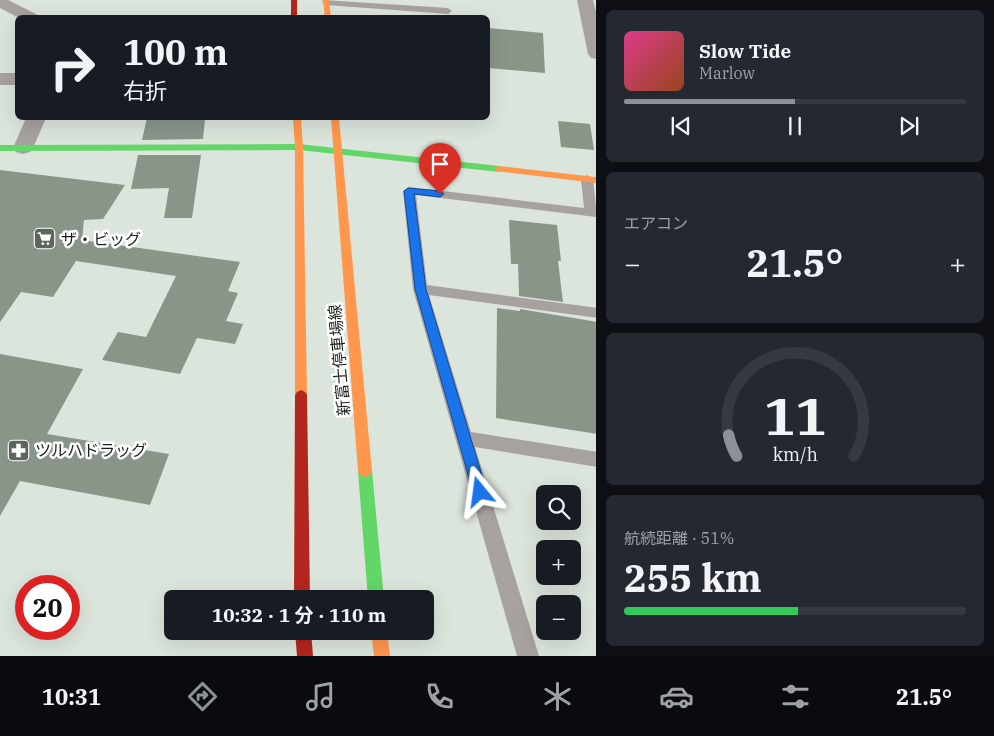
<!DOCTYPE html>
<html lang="ja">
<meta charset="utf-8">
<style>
:root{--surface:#171b24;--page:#242831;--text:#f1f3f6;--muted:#9ea1a6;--line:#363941;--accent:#8c9099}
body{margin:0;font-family:"IBM Plex Serif","Noto Sans JP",serif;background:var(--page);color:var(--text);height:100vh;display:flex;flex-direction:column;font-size:19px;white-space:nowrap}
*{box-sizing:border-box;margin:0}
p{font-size:16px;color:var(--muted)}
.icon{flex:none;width:28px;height:28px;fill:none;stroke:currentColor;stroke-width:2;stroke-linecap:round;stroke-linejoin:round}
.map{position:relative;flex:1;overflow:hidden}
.side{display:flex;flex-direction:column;gap:10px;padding:10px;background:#0d0f14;width:398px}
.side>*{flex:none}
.hud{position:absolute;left:15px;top:15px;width:475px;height:105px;border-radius:8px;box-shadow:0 5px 20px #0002;background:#171b24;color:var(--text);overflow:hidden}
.fabs{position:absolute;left:536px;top:485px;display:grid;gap:10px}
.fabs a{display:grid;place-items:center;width:45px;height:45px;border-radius:8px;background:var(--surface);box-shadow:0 5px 20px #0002;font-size:25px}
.speed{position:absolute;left:15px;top:575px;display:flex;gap:10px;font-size:25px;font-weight:700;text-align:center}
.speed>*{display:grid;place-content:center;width:65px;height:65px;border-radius:50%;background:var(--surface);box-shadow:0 5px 20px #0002;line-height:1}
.speed .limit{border:8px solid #d22;background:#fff;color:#111}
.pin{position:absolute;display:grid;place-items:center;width:42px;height:42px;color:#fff;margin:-51px -21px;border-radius:50% 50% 50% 0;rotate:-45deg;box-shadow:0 0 5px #0007}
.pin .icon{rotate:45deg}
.me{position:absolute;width:55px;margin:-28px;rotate:344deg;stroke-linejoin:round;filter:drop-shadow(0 0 4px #0008)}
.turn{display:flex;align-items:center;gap:18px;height:105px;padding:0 25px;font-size:22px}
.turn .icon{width:65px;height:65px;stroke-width:2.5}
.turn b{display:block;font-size:35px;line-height:42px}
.big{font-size:38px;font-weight:700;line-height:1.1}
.side .tile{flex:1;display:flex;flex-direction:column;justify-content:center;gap:8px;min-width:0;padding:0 18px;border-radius:8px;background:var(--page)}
.side .dial{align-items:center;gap:0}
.dial svg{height:130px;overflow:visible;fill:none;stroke:var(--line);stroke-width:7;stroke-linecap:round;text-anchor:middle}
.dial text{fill:var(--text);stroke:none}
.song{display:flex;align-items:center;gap:15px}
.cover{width:60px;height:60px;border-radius:8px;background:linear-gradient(135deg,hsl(330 70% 55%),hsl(20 70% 35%))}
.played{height:5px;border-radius:2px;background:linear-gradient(90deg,var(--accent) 50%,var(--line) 50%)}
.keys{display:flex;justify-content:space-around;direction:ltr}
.heat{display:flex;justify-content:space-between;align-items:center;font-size:28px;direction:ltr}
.charge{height:8px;border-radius:4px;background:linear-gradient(90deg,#34c759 51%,var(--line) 0)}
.trip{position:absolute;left:164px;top:590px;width:270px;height:50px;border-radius:8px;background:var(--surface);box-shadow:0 5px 20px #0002;font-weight:700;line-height:50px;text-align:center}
.tab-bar{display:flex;height:80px;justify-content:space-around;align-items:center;background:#090b0e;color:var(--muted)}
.tab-bar .icon{width:35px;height:35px}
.tab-bar .current{color:var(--accent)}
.tab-bar b{font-size:22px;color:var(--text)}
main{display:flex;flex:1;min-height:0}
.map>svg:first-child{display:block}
</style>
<main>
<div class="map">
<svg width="597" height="656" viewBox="0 0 597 656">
<rect width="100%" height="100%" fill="#dce5dc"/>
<path fill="#8a958a" d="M488 28 543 33 545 73 488 68Z
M147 118H203L202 119H205L203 139 142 140Z
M558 121 590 124 594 150 561 147Z
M138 155H201L192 218H164L169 188 131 189Z
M0 170 125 185 103 219 84 220 82 240 240 262 228 291 238 293 226 321 243 324 235 344 197 338 180 374 102 360 118 332 146 337 176 276 76 261 53 297 21 292 0 322Z
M509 220 557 225 561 261H558L563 302 519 296 518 264H511Z
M497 308 520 311V309L597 322V434L496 418Z
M0 354 83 369 47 434 169 454 150 505 20 481 0 516Z"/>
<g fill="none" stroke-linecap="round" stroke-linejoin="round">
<path fill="#a7a1a0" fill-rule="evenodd" d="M323 0 448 8 452 11 448 14 326 5 322 2Z
M587 175 593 179 597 217 416 195 427 285 597 308V318L429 295 471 432 597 452V467L475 447 539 656H517L413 289 403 191 409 187 584 208 581 179Z"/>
<path fill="#a7a1a0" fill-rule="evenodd" d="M0 0H8L38 15 40 18H19L0 8Z
M577 0H593L597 16V59L591 58 588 54Z
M0 73H18V85H0Z
M26 118H46L33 148 30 152 23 154 16 152 13 148Z"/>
<path fill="#63d668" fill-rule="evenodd" d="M299 144 499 166 503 169 499 172 299 150 0 151V145Z
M365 465 370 467 372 471 384 599H368L358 471 360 467Z"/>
<path fill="#ff974d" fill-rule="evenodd" d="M323 0H329L331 18H325Z
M293 118H301L303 147 307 395 305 398 301 400 297 398 295 395V147Z
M331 118H339L372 471 370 475 365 477 360 475 358 471Z
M499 166 597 177V183L496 171 495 169Z
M371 631H387L390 656H374Z"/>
<path fill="#b3261e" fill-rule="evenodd" d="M291 0H297V18H291Z
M301 390 305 392 307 395 310 599H294L295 395 297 392Z
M295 631H311L313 656H297Z"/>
</g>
<path fill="#1a73e8" stroke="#114b97" d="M408 188 440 191 444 194 440 197 414 194 426 289 487 492 485 497 480 498 475 497 473 492 415 289 404 191Z"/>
<defs>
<symbol id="supermarket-square" viewBox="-11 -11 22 22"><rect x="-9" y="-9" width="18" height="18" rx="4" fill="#5e655f" stroke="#fff"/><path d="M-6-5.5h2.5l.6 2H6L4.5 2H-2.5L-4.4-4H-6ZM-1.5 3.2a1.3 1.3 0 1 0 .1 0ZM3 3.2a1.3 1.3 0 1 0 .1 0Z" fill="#fff"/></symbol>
<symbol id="pharmacy-square" viewBox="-11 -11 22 22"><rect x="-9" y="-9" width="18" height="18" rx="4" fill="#5e655f" stroke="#fff"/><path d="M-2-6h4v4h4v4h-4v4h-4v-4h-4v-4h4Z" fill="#fff"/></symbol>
</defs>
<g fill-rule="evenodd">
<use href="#supermarket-square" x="32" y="226" width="25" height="25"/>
<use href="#pharmacy-square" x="6" y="438" width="25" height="25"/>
</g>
<g text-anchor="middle" stroke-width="5" stroke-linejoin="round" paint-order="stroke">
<g font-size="16" fill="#1a201b" stroke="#fff" text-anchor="start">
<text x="61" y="245">ザ・ビッグ</text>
<text x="35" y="456">ツルハドラッグ</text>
</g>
<g font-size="16" fill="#1a201b" stroke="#fff">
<text transform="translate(339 360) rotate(-95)" y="6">新富士停車場線</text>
</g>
</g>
</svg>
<div class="fabs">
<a><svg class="icon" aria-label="search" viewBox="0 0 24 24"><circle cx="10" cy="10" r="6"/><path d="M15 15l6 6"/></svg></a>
<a>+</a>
<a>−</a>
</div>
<div class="speed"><div class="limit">20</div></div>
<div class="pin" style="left:440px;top:194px;background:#d93025"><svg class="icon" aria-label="arrive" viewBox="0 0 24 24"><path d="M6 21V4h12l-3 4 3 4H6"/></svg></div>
<svg class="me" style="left:480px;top:492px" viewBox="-20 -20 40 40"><path d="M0-17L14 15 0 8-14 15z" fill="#1a73e8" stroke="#fff" stroke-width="4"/></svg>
<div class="trip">10:32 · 1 分 · 110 m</div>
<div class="hud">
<div class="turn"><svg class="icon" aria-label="right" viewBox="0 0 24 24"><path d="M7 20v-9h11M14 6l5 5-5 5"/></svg><div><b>100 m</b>右折</div></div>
</div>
</div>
<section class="side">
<div class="tile">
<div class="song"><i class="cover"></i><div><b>Slow Tide</b><p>Marlow</p></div></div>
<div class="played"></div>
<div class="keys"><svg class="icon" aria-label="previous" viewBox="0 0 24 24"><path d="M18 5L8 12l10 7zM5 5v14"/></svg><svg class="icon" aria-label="pause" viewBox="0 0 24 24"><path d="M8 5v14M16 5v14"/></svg><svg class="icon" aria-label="next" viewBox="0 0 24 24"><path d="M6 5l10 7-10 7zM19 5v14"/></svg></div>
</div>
<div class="tile"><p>エアコン</p>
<div class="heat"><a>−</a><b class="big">21.5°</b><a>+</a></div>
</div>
<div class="tile dial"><svg viewBox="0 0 100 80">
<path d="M14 69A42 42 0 1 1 86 69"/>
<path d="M14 69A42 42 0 0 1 9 56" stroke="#8c9099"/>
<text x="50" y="56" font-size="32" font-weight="700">11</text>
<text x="50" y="72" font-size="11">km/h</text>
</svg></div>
<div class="tile"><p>航続距離 · 51%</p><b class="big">255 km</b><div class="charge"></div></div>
</section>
</main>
<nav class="tab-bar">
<b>10:31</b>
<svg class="icon current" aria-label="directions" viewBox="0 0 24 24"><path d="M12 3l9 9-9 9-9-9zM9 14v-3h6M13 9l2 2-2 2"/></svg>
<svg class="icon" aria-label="music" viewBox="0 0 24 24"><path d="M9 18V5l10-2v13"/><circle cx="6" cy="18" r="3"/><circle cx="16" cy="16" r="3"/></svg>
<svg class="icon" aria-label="phone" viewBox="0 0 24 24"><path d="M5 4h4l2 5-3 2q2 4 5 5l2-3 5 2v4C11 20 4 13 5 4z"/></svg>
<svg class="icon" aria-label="climate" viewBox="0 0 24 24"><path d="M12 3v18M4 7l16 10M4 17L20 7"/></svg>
<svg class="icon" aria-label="car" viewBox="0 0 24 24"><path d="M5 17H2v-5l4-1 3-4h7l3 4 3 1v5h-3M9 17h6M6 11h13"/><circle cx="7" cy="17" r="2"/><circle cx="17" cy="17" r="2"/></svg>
<svg class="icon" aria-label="filters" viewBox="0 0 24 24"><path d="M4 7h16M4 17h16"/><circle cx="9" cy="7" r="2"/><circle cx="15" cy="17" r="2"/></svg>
<b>21.5°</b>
</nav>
